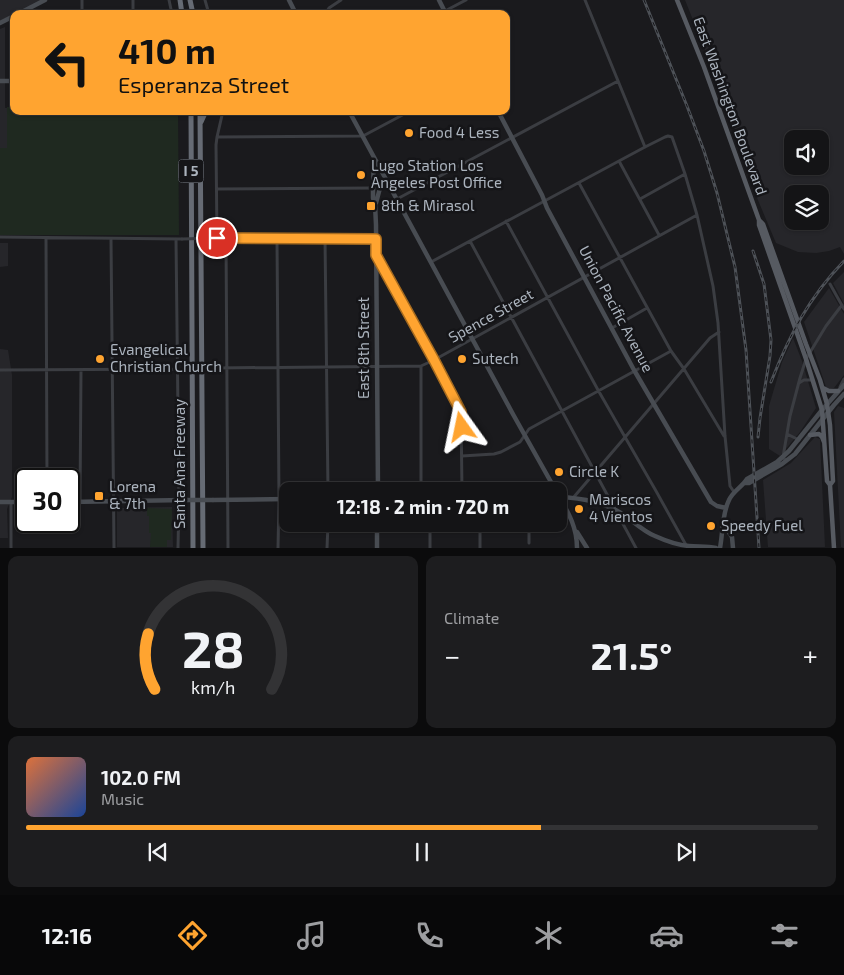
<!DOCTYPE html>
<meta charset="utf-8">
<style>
:root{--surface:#141416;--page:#1d1d1f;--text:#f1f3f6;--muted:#9d9ea1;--line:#333335;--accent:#ffa430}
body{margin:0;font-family:"Exo 2",sans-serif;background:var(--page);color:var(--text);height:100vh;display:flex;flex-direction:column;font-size:19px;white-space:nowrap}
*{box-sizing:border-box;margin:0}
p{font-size:16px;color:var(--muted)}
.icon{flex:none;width:28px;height:28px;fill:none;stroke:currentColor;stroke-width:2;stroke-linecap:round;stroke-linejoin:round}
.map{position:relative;height:548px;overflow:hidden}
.sheet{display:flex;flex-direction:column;gap:8px;padding:8px;background:#0b0b0c;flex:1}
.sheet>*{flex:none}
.guide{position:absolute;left:10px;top:10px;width:500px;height:105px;border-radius:10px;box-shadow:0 1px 4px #0004,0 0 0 1px var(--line);background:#ffa430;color:#111;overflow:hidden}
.tools{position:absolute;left:784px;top:130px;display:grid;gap:10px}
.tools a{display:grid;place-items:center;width:45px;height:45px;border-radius:10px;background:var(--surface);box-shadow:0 1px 4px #0004,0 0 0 1px var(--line);font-size:25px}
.speed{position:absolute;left:15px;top:468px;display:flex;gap:10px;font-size:25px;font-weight:700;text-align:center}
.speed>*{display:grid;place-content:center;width:65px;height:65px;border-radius:50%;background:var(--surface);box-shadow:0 1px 4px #0004,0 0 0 1px var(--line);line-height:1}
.speed .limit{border:2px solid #111;border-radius:8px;background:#fff;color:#111}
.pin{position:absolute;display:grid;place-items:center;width:42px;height:42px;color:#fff;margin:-21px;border:2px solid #fff;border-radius:50%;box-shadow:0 1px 5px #0007}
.me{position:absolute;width:55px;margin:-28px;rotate:348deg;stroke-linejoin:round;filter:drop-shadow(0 0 4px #0008)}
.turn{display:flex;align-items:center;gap:18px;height:105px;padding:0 25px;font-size:22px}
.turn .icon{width:65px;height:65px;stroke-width:2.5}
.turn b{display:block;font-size:35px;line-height:42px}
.big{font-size:38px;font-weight:700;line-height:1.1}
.sheet .tile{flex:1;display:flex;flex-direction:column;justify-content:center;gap:8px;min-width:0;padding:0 18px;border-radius:10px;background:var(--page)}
.sheet .dial{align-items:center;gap:0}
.dial svg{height:130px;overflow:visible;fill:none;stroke:var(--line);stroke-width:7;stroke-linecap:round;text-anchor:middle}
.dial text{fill:var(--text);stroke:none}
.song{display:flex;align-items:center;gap:15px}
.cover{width:60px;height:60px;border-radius:8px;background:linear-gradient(135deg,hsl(20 70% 55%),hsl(220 70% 35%))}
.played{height:5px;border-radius:2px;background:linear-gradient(90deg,var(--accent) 65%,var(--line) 65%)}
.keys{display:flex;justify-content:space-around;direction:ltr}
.heat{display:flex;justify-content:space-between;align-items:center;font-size:28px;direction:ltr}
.sheet .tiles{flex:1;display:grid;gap:8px;grid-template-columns:1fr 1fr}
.tile:last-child{grid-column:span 2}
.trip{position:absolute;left:279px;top:482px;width:288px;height:50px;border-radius:10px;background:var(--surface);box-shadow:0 1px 4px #0004,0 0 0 1px var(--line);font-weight:700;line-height:50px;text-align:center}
.tab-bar{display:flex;height:80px;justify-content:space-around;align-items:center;background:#080809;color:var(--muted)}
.tab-bar .icon{width:35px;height:35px}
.tab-bar .active{color:var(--accent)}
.tab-bar b{font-size:22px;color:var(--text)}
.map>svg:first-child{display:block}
</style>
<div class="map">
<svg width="844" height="548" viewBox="0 0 844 548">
<rect width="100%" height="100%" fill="#1a1a1d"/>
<path fill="#26262a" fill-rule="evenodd" d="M0 0H43L18 14H14V16L0 23Z
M685 0H844V254L840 247 829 251 816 253 798 252 776 243 755 193 756 190 721 90ZM792 139H820V166H792ZM792 194H820V221H792Z
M5 27V108H7V148H0V29Z
M0 209V243H8V266L0 267Z
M844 272V304L833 283Z
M829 288 844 314V375L834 388 830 389 826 387 804 322Z
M793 338 802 361 816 408 800 432 780 456 769 449V406L782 362Z
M0 349 8 350 12 375V497L7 509 8 538H0Z
M838 406 844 408V548L841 547 834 412Z
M815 437 820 439 825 547H768L763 480 791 463Z
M172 507 173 547H117V508Z"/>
<path fill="#1f2920" d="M7 107H14V111H178L179 235H0V148H7Z
M147 508 172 509 171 540H167V547H150L151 533H149V516H147Z"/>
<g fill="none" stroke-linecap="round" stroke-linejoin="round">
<path stroke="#3b3d42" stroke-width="3" d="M133 0V14
M169 0 172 14
M205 0 209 14
M585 0 645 147
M445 11 466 0
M82 14V0
M325 14 329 8 341 0
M223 111 217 137 216 145 217 238 376 239
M217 137 363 136 410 111
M619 161 659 235
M579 183 671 351 684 369 724 436
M217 189 373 188
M397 199 618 81
M640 199 685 174
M506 221 598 390 656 491 686 545
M0 237 182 239
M46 238 47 479
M325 238 328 491
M111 239 114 548
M176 239 179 500 178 548
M226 239 228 548
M277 239 279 499 278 548
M470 241 636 548
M377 256 434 360 461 412 462 491
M431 262 645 147 665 137 668 136 672 137 685 174 697 215 713 286 718 323 725 436 730 486 734 492
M830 284 844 309
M612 328 647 308
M217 368 421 366 434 360 697 215
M0 370 178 369
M799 383 804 380H813
M840 387 844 379
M787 434 799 440
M462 456 494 454 501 452 520 442 529 429 671 351
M786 461 783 457 790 416 800 378 806 359 826 326 842 305
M421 491V366
M573 498 710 338 719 332
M11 502V548
M80 502 81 370
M529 543V524
M327 548 328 524
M430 548V524
M480 548V524"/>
<path stroke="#484c52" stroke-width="4.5" d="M289 0 296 14
M439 0 446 14
M18 14 45 0
M0 23 14 16
M0 81H14
M349 111 514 416 556 491
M498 111 542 195 547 208 634 370 711 502 717 506 726 508
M374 158 373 188V198L375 204 376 225 378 491
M376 203 380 188 388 182
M744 483H749L782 464 795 454 834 405 844 394
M558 497C583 498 606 502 627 517 636 524 645 532 655 536 666 541 678 545 689 546 698 547 707 546 716 548
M559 497C569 513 577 528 577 548
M213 500 288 499
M0 502H26
M69 502 184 500
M724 525 732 537 733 548
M577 532 587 548
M377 548V524
M720 548C723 532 722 514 729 500 733 491 742 487 747 479L777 462 789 451 822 410 844 385"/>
<path stroke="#565a61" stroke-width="4.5" d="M677 0 704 67 759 220V225L806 359 822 410 827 481 830 485 834 548
M759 220 763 224 806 344 820 380 827 404 830 425 833 481 830 485
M823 388 829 391H838
M810 435 819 434 822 437 824 442"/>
<path stroke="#666b74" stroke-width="5" d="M180 0 182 14
M190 0 193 14
M191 111 193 548
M200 111 203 548
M201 122 206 111"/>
<defs>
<path id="rail" d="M644 0 687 106 704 151 717 193 735 267 746 350 759 548
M753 251 764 284 771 340 770 356 760 418 758 437
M771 382C789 336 809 297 844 261"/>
</defs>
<use href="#rail" stroke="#4d5157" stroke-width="3"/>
<use href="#rail" stroke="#151518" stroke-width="1" stroke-dasharray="4" stroke-linecap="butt"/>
<path stroke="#3b3d42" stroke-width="3" d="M182 239 217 238"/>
<path stroke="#484c52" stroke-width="4.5" d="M184 500H213"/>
</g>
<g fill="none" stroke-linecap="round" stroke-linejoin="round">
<defs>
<path id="route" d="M217 238 376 239V255L434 360 461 412 462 427"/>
</defs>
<use href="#route" stroke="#a66b1f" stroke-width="12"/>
<use href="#route" stroke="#ffa430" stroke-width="9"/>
</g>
<g fill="#ffa430" stroke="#151518" stroke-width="2">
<circle cx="409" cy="133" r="5"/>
<circle cx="361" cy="175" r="5"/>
<rect x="366" y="201" width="10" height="10" rx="2.5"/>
<circle cx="100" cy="359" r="5"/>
<circle cx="462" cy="359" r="5"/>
<circle cx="559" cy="472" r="5"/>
<rect x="94" y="491" width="10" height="10" rx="2.5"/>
<circle cx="579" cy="509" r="5"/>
<circle cx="711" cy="526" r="5"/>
</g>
<g text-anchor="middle" stroke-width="5" stroke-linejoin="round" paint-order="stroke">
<rect fill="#151518" stroke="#7e848c" stroke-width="1" x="178.5" y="159.5" width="25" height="23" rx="4"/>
<g font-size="14" font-weight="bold" fill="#abb3bd">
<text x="191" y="176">I 5</text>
</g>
<g font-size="15" fill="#abb3bd" stroke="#151518">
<text transform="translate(730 106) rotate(70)" y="5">East Washington Boulevard</text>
<text transform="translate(616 309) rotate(62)" y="5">Union Pacific Avenue</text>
<text transform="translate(491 316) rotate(-29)" y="5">Spence Street</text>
<text transform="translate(364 348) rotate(-90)" y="5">East 8th Street</text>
<text transform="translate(180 464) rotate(-90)" y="5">Santa Ana Freeway</text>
</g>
<g font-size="15" fill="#abb3bd" stroke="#151518" text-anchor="start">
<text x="419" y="138">Food 4 Less</text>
<text x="371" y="171">Lugo Station Los<tspan x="371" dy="17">Angeles Post Office</tspan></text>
<text x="381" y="211">8th &amp; Mirasol</text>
<text x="110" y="355">Evangelical<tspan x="110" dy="17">Christian Church</tspan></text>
<text x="472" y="364">Sutech</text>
<text x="569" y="477">Circle K</text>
<text x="109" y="492">Lorena<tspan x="109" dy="17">&amp; 7th</tspan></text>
<text x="589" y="505">Mariscos<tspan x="589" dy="17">4 Vientos</tspan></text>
<text x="721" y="531">Speedy Fuel</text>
</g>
</g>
</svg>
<div class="tools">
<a><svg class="icon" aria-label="sound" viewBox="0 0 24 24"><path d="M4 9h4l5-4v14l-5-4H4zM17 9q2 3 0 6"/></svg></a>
<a><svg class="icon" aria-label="layers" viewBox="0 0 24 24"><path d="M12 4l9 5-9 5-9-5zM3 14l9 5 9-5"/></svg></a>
</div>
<div class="speed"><div class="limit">30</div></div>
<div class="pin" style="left:217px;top:238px;background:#d93025"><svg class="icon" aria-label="arrive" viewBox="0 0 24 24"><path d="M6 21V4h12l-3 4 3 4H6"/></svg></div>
<svg class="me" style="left:462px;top:427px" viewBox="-20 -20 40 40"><path d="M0-17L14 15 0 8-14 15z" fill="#ffa430" stroke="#fff" stroke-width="4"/></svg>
<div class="trip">12:18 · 2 min · 720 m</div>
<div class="guide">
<div class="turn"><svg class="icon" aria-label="left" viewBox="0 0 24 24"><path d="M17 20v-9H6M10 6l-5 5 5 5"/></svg><div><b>410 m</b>Esperanza Street</div></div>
</div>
</div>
<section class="sheet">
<div class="tiles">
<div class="tile dial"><svg viewBox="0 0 100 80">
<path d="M14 69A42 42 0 1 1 86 69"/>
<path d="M14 69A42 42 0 0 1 10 35" stroke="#ffa430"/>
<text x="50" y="56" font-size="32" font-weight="700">28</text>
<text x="50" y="72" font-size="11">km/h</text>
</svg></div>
<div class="tile"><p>Climate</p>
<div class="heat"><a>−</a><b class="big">21.5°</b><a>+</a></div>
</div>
<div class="tile">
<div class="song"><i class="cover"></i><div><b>102.0 FM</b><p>Music</p></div></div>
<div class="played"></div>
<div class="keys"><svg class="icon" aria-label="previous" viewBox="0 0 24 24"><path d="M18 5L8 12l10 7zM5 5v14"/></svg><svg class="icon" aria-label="pause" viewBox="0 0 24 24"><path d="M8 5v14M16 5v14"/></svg><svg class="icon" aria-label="next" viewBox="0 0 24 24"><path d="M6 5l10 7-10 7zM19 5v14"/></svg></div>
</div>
</div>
</section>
<nav class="tab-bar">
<b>12:16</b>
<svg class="icon active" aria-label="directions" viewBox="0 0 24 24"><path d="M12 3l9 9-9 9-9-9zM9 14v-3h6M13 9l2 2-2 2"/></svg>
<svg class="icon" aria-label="music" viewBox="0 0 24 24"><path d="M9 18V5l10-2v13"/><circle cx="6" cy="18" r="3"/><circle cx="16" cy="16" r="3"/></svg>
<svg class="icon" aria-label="phone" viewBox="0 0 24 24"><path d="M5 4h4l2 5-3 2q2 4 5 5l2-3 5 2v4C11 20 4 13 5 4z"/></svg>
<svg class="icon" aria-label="climate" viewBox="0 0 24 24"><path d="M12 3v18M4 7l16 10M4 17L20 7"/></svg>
<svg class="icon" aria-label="car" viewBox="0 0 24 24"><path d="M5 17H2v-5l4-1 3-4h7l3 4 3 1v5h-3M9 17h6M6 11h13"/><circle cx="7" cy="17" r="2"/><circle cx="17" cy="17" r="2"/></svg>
<svg class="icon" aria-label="filters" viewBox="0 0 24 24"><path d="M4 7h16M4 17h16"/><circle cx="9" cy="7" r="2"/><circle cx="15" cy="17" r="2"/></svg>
</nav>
